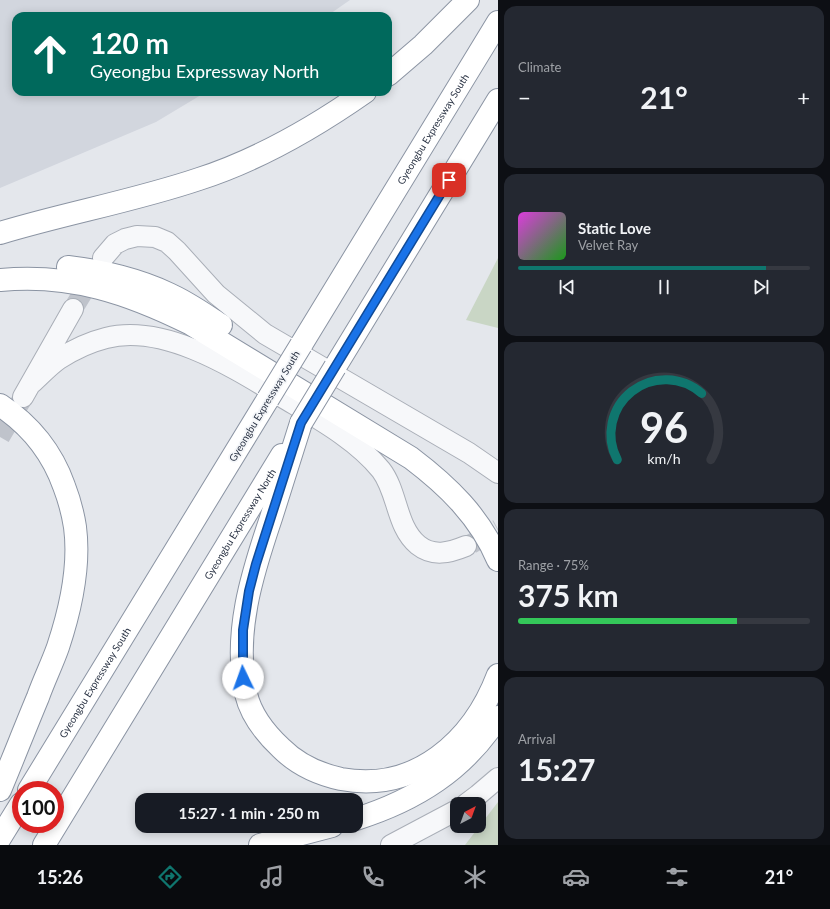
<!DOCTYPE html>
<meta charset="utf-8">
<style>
:root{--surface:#171b24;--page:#242831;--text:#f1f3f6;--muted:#9ea1a6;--line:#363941;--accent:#0f766e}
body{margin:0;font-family:Lato,sans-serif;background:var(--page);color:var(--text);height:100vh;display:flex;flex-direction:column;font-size:15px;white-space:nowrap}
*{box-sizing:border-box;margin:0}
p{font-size:13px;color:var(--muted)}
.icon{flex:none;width:22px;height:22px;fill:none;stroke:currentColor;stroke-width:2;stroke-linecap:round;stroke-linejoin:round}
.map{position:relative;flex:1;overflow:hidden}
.details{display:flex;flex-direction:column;gap:6px;padding:6px;background:#0d0f14;width:332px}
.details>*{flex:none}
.hud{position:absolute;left:12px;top:12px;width:380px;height:84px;border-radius:12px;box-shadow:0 2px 10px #0003;background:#00695c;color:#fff;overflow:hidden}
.needle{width:26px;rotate:41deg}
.fabs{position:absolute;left:450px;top:797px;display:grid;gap:8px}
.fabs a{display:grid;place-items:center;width:36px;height:36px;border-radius:8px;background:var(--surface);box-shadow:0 2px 10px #0003;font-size:20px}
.speed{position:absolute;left:12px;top:781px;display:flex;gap:8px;font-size:20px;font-weight:700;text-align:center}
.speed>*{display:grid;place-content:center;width:52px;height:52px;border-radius:50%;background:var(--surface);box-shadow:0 2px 10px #0003;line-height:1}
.speed .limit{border:6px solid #d22;background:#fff;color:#111}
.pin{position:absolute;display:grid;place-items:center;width:34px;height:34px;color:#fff;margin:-17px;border-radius:8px;box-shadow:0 2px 6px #0006}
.me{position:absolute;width:44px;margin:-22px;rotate:357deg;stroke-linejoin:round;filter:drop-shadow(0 0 3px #0008)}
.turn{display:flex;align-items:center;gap:14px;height:84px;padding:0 12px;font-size:18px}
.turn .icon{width:52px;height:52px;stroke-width:2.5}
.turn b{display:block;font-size:28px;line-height:34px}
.big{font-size:30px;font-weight:700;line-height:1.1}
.details .card{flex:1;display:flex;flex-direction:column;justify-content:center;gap:6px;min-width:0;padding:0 14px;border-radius:12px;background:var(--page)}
.details .dial{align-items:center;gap:0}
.dial svg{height:104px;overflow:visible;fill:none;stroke:var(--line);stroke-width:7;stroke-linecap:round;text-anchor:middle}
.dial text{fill:var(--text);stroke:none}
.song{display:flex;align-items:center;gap:12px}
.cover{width:48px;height:48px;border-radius:6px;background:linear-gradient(135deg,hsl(300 70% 55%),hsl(120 70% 35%))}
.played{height:4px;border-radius:2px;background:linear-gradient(90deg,var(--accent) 85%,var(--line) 85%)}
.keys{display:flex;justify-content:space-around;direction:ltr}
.heat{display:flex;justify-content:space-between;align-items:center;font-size:22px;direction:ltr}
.charge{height:6px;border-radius:3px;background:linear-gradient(90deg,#34c759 75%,var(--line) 0)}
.trip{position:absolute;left:135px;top:793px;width:228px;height:40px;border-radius:12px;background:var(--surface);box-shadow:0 2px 10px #0003;font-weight:700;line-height:40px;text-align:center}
.tabs{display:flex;height:64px;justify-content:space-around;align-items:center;background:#090b0e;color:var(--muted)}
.tabs .icon{width:28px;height:28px}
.tabs .current{color:var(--accent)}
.tabs b{font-size:18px;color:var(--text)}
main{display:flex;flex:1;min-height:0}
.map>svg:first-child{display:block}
</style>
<main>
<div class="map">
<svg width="498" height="845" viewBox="0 0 498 845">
<rect width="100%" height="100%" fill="#e4e7ec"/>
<path fill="#d2d6de" d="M0 0H350L327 16H16V92H206L156 122 0 188Z"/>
<path fill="#c9d6c5" d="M498 258V328L466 320Z
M498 802V845H465Z"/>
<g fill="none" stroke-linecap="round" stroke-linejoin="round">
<path stroke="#bfc3cb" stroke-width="20" stroke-dasharray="20 10" stroke-linecap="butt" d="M73 309 95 272
M0 437 21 401
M471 544 498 529"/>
<defs>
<path id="minor" d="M103 258 115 244 125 239 137 236 155 237 167 242 177 251 216 294 265 334 469 453 498 473
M32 383C41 375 49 366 59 359 73 350 90 342 106 338 164 323 234 368 282 397 315 417 356 439 381 470 398 492 396 527 418 545 433 557 449 553 466 546
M23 397 73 309
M466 804 478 795 498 778
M391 845 457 810"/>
<g id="highway">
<path d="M388 75 423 45 468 0"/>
<path d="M0 233C66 213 134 201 199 179 258 160 315 127 365 92"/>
<path d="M68 267C103 271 137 279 169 294 187 302 204 314 221 325"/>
<path d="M0 280C70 273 129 293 191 324L411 458C448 486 480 517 498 560"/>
<path id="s1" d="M301 345 498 22"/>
<path d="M335 367 498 100"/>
<path d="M0 405C30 425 52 452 64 486 69 499 73 514 75 527 80 565 70 611 58 647 52 664 44 680 38 697 25 728 13 759 0 790"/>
<path d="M301 423C291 454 281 486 271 518 252 574 233 634 246 694 251 715 266 734 281 748 298 765 318 774 341 779 416 793 473 741 498 675"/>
<path id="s2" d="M29 790 268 399"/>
<path d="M356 819C416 800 464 770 498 717"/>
<path d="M0 838 21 804"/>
<path id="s3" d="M44 845 282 455"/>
<path d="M260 845 332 826"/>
</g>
</defs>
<use href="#minor" stroke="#a9aeb7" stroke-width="22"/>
<use href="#highway" stroke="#8b94a3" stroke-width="24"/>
<use href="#minor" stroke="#f7f8fa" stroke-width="20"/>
<use href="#highway" stroke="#fff" stroke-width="22"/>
<defs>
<path id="highway-bridge" d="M268 399 301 345
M301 423 335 367"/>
</defs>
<use href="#highway-bridge" stroke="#8b94a3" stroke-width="24" stroke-linecap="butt"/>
<use href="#highway-bridge" stroke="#fff" stroke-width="22"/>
</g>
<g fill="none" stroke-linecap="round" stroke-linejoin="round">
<defs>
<path id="route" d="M243 678V630L249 591 256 564 301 423 449 180"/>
</defs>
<use href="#route" stroke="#114b97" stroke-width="10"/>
<use href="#route" stroke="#1a73e8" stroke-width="7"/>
</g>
<g text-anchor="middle" stroke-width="3.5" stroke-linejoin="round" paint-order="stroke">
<g font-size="10" fill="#2b3445" stroke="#f4f6f9">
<text dy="4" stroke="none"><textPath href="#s1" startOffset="253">Gyeongbu Expressway South</textPath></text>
<text transform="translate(264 406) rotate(-59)" y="4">Gyeongbu Expressway South</text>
<text dy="4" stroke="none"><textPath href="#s3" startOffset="376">Gyeongbu Expressway North</textPath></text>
<text dy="4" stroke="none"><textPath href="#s2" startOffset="126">Gyeongbu Expressway South</textPath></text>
</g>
</g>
</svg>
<div class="fabs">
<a><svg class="needle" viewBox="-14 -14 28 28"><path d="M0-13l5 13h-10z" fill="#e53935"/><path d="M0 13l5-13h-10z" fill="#9ea1a6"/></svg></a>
</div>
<div class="speed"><div class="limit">100</div></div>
<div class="pin" style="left:449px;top:180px;background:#d93025"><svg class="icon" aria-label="arrive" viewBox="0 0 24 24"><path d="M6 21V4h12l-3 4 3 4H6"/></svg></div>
<svg class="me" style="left:243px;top:678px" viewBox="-20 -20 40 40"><circle r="19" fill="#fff"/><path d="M0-13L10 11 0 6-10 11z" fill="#1a73e8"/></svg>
<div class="trip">15:27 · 1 min · 250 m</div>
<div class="hud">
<div class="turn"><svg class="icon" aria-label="ahead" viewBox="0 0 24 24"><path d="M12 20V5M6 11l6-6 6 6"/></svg><div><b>120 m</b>Gyeongbu Expressway North</div></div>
</div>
</div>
<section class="details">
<div class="card"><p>Climate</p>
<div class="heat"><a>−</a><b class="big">21°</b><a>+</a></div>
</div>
<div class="card">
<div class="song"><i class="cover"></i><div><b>Static Love</b><p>Velvet Ray</p></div></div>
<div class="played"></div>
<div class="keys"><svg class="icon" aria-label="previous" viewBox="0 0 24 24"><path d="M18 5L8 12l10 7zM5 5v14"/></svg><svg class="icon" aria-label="pause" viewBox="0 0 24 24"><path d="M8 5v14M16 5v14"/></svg><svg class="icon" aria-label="next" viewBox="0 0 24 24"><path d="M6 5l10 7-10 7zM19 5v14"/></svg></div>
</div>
<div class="card dial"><svg viewBox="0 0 100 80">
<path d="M14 69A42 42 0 1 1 86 69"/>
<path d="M14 69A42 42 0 0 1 79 18" stroke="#0f766e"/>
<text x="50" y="56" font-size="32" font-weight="700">96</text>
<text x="50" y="72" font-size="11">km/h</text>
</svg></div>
<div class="card"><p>Range · 75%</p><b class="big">375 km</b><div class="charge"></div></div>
<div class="card"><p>Arrival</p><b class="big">15:27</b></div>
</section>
</main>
<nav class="tabs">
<b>15:26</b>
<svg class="icon current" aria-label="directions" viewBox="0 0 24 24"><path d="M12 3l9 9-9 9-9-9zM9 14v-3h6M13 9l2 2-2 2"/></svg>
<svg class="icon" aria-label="music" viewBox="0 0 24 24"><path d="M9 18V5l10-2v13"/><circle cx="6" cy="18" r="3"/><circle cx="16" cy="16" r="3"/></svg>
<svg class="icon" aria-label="phone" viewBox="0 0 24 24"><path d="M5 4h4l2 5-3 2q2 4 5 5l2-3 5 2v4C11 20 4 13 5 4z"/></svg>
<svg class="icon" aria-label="climate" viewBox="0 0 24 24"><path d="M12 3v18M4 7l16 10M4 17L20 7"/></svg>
<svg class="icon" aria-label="car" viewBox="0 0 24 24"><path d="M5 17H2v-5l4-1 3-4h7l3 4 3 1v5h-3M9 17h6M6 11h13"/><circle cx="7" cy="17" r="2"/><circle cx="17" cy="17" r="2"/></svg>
<svg class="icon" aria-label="filters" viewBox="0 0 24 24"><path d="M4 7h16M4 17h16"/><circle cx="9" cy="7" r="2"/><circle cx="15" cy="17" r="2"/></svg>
<b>21°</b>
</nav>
